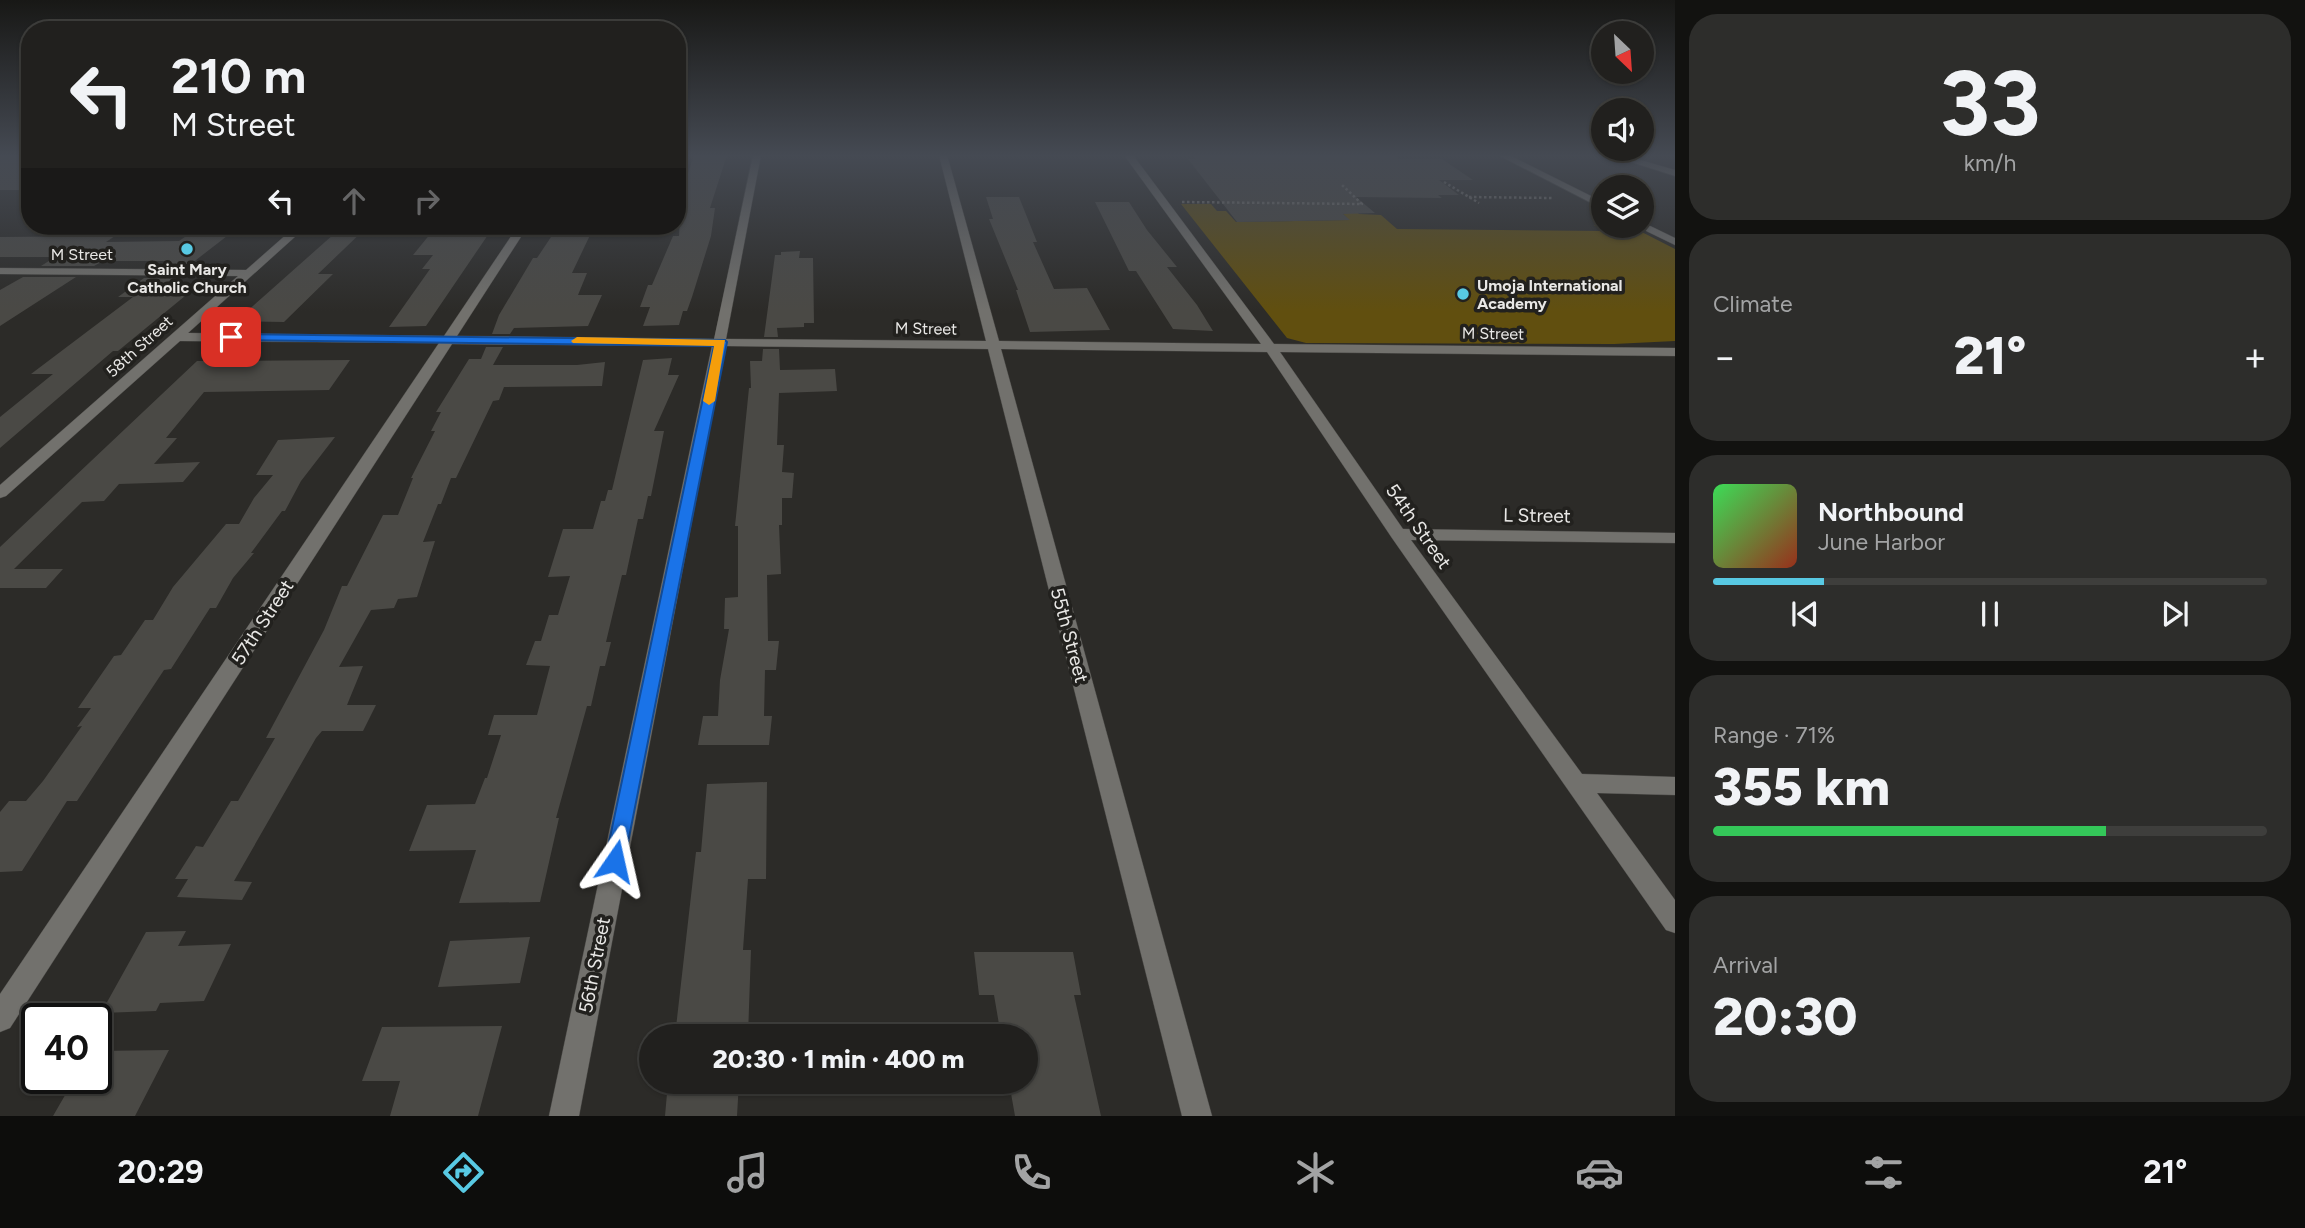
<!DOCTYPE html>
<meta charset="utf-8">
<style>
:root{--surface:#21201e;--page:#2d2d2b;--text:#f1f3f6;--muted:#a2a3a4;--line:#3e3e3c;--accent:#58c9e3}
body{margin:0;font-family:Figtree,sans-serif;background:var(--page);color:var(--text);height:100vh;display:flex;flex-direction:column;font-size:26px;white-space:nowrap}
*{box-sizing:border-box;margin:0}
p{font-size:23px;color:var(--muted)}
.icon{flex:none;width:38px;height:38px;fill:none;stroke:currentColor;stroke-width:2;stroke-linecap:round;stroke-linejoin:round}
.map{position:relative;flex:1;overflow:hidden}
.drawer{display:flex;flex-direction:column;gap:14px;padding:14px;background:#121210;width:630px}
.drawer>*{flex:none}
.top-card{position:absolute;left:21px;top:21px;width:665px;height:214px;border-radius:28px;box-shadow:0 2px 5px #0004,0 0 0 2px var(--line);background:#21201e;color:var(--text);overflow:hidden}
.needle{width:46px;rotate:155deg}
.tools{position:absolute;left:1591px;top:21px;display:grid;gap:14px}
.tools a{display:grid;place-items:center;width:63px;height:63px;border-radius:50%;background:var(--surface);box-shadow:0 2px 5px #0004,0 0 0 2px var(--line);font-size:35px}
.speed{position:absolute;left:21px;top:1003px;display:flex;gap:14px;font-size:35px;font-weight:700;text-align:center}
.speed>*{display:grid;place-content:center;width:91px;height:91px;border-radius:50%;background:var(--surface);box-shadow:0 2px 5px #0004,0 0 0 2px var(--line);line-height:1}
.speed .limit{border:4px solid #111;border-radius:10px;background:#fff;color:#111}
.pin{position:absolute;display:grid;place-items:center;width:60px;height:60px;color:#fff;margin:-30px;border-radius:14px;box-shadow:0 4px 10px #0006}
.me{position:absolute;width:77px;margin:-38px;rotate:11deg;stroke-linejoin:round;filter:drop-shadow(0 0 5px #0008)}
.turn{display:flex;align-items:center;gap:24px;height:147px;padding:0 35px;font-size:32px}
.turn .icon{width:91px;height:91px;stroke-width:2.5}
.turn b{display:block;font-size:49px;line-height:60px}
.lanes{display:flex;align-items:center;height:66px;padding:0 35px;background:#0003;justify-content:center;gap:35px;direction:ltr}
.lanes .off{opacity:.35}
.big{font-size:52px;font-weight:800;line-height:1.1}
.drawer .card{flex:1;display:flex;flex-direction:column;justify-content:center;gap:10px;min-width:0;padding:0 24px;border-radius:28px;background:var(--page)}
.drawer .dial{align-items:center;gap:0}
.dial b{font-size:91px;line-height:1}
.song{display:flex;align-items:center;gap:21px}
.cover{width:84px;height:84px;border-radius:10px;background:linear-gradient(135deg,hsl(130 70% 55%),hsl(10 70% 35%))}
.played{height:7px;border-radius:4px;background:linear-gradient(90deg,var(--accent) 20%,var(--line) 20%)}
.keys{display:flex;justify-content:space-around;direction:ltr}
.heat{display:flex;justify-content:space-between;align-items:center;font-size:38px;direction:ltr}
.charge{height:10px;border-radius:5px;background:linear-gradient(90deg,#34c759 71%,var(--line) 0)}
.trip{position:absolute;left:639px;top:1024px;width:399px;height:70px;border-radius:35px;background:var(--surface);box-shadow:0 2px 5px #0004,0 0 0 2px var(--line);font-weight:800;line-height:70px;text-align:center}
.tabs{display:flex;height:112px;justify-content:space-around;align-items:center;background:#0d0d0c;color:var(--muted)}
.tabs .icon{width:49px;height:49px}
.tabs .on{color:var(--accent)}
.tabs b{font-size:32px;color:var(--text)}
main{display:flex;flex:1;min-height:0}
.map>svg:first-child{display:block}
</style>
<main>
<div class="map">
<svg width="1675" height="1116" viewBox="0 0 1675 1116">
<rect width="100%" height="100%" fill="#2c2b28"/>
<path fill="#614f0f" d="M1181 204H1211L1217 211H1226L1236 222 1349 220 1343 214 1355 210 1359 214 1381 215 1397 229 1602 231 1594 225 1630 226 1675 249V341L1614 344 1306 343 1287 338Z"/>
<path fill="#4a4945" d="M0 155H30V185L22 190H0Z
M694 155H727L710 208H715L711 236 692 297 687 311H683L679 325 643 326 650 307H640L648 285H652L673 236H679L681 197H677V173H688Z
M1192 155H1394L1399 159H1442L1473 180H1439L1459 195H1438L1442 198 1356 197 1375 213 1343 214 1350 220 1237 222 1188 159H1195Z
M986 197H1019L1037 242H1033L1054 289 1087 288 1110 330 1030 332 1016 290H1018L989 219H993Z
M1095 202H1129L1147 230 1177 267H1167L1197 305 1213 331 1173 329 1136 271H1129Z
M201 226H240L187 267H159L167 261H103L94 266H41L55 257H0V237L115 236 106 242 179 241Z
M343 226H368L318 274H333L284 322 236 321Z
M463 226H494L426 326 389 327 430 269H422L433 255H413L431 233H457Z
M555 231H592L572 273H587L578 295H602L588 326 514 328 510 334H492L499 315 533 258H537Z
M800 251 799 258H813L814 323H804V327L777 328 778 337H764L775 255H781V252Z
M23 277H76L0 326V290Z
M144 278H173L162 287H196L118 351H113L0 448V417L53 374H31L133 297H118Z
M486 347H503L493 365H577L605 362 602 386 504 387 499 400 493 401 456 478H451L441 504H438L423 542 435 541 417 597 398 599 394 608 371 610 339 667 363 666 347 705H376L363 731H322L316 738 234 881 252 882 242 900 177 897 188 879H175L196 846 203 847 231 801H238L275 738H266L324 630 342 586H347L383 515H398L413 478H411L435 431H431L441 412H436L469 359H481Z
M763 349H779L780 370 835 369 837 391 779 393 777 445H784L782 472 794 473 792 498H782V525H779L781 574 767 575 768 641H779L776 670H765L764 716H772L769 745H698L703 716H718L720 680 729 629H724L725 598 738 597V526H735L749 388H751L750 361H762Z
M672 358 668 375H679L654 431H664L651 496H648L643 519H638L626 575H622L606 642H611L605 666H600L591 706H587L556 818H559L540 902 459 903 476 850 409 851 427 805 475 804 485 778H487L501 735H488L494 715H537L550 666 526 665 535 641H541L549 615H558L570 576 548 577 563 529H593L601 501H605L608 490H612L643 360Z
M350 360 329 390 204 392 166 438H177L154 464 200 462 183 482 119 484 104 501 82 502 14 569H63L46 588H0V547L197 361Z
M335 437 301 481 285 511H282L251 553H254L233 578 216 608H210L171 669 164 670 77 801H67L22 871 0 872V812L9 801H26L43 781 82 726 77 727 91 708H78L114 656 121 655 145 620H153L173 587 226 524H239L254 498 273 475H256L278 440Z
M767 782 766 879H748L743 950H751L748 1036H675L696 852H701L707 784Z
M186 931 178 946 231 944 204 1001 160 1003 156 1011 101 1013 146 932Z
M530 937 520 983 438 987 450 941Z
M974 952H1073L1081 995H1074L1101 1116H1015L1009 1082H1026V1036H1001L994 995H979Z
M502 1026 478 1116H390L400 1081H362L382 1027Z
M169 1050 135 1116H53L75 1078H96V1051Z
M668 1082H739L737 1116H665Z"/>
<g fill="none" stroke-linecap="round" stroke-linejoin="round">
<defs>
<path id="minor" d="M753 155H761L726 339 986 341 939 155H947L999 341 1261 344 1124 155H1133L1274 344 1675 348V356L1280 352 1403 529 1675 533V543L1411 540 1582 774 1675 777V795L1597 793 1675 900V933L1666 930 1392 538 1267 352 1001 349 1212 1116H1182L988 349 725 346 579 1116H549L712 346 452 344 10 1028 0 1032V994L439 343 180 341 6 496 0 498V485L238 276 0 274V268L246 270 296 226H307L188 333 444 336 518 226H528L457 336 714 339Z
M1498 155H1509L1603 202V209Z
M1609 155H1623L1675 170V176Z
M1642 222 1675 238V245L1638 227Z
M135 226H147L136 234H128V230Z"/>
</defs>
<use href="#minor" stroke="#474643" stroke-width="1"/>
<path stroke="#787774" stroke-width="2.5" stroke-dasharray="2.5 2.5" stroke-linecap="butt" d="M1444 182 1479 203
M1469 197 1552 198
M1182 202 1362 204 1341 184"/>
<use href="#minor" fill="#72716d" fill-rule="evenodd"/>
</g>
<linearGradient id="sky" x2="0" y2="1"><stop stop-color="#181816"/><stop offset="0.5" stop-color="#454a53"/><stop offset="1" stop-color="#454a53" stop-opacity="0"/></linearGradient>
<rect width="1675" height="311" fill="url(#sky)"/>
<path fill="#1a73e8" stroke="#114b97" stroke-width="2" d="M231 334 725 340 727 342 623 868 615 871 608 868 605 861 714 346 227 340V335Z"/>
<path fill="#f59e0b" d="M577 337 725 340 715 401 709 405 703 401 714 346 573 343 571 341Z"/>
<g fill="#58c9e3" stroke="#22211e" stroke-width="2.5">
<circle cx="187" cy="249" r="7"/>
<circle cx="1463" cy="294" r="7"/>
</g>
<g text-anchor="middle" stroke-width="7" stroke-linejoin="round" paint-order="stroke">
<g font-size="16" fill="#e9e8e6" stroke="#22211e">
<text x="82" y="260">M Street</text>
<text transform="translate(926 328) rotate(1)" y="6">M Street</text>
<text transform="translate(1493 333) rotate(1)" y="6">M Street</text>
<text transform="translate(139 346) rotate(-42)" y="6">58th Street</text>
</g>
<g font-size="16" font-weight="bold" fill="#e9e8e6" stroke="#22211e">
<text x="187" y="275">Saint Mary<tspan x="187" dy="18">Catholic Church</tspan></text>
<text x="1477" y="291" text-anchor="start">Umoja International<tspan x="1477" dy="18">Academy</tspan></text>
</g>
<g font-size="19" fill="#e9e8e6" stroke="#22211e">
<text transform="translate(1537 515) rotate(1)" y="7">L Street</text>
<text transform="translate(1419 526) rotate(55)" y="7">54th Street</text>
<text transform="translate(262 622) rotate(-57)" y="7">57th Street</text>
<text transform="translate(1070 635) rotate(75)" y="7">55th Street</text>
<text transform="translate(594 965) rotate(-79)" y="7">56th Street</text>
</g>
</g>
</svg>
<div class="tools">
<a><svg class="needle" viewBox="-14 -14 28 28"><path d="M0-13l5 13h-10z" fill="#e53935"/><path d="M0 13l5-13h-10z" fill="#a2a3a4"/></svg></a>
<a><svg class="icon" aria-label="sound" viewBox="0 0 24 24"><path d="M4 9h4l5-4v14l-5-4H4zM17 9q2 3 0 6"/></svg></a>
<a><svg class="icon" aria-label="layers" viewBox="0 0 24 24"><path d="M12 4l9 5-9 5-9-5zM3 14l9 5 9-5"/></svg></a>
</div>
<div class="speed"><div class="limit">40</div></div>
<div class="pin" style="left:231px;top:337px;background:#d93025"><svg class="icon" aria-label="arrive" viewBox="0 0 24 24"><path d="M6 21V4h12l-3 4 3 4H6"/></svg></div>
<svg class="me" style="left:615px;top:861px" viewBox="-20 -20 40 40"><path d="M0-17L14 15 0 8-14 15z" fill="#1a73e8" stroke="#fff" stroke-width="4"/></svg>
<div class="trip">20:30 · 1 min · 400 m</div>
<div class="top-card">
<div class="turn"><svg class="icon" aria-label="left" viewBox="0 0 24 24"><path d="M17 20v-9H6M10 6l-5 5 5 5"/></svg><div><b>210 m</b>M Street</div></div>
<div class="lanes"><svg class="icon" aria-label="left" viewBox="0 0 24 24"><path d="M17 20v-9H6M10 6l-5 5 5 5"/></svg><svg class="icon off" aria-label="ahead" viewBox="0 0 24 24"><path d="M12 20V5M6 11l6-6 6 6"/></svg><svg class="icon off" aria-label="right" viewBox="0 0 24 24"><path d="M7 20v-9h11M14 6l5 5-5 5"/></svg></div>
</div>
</div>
<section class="drawer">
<div class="card dial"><b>33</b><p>km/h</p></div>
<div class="card"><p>Climate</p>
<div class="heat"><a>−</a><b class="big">21°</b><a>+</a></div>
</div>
<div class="card">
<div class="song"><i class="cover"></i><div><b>Northbound</b><p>June Harbor</p></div></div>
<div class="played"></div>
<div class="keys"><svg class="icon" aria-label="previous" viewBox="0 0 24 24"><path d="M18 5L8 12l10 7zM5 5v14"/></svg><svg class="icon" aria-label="pause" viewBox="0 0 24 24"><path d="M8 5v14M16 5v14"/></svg><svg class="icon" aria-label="next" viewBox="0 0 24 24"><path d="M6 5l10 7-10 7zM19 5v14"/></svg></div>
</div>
<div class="card"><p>Range · 71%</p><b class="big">355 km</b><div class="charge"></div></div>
<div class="card"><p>Arrival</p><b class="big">20:30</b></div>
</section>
</main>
<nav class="tabs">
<b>20:29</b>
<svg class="icon on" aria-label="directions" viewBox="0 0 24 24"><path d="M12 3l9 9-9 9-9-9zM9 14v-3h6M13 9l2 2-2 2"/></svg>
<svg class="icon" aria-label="music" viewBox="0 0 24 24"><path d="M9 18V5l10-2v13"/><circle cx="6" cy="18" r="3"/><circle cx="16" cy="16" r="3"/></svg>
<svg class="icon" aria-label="phone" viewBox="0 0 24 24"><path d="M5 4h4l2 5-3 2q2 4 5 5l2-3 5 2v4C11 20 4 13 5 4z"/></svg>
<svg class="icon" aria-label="climate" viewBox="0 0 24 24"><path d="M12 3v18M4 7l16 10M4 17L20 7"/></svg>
<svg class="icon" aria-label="car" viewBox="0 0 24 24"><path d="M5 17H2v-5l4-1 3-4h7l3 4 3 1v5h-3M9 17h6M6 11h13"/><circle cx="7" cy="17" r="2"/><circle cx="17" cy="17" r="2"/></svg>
<svg class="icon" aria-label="filters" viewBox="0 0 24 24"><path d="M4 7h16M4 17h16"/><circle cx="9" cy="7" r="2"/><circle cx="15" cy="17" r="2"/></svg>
<b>21°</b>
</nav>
